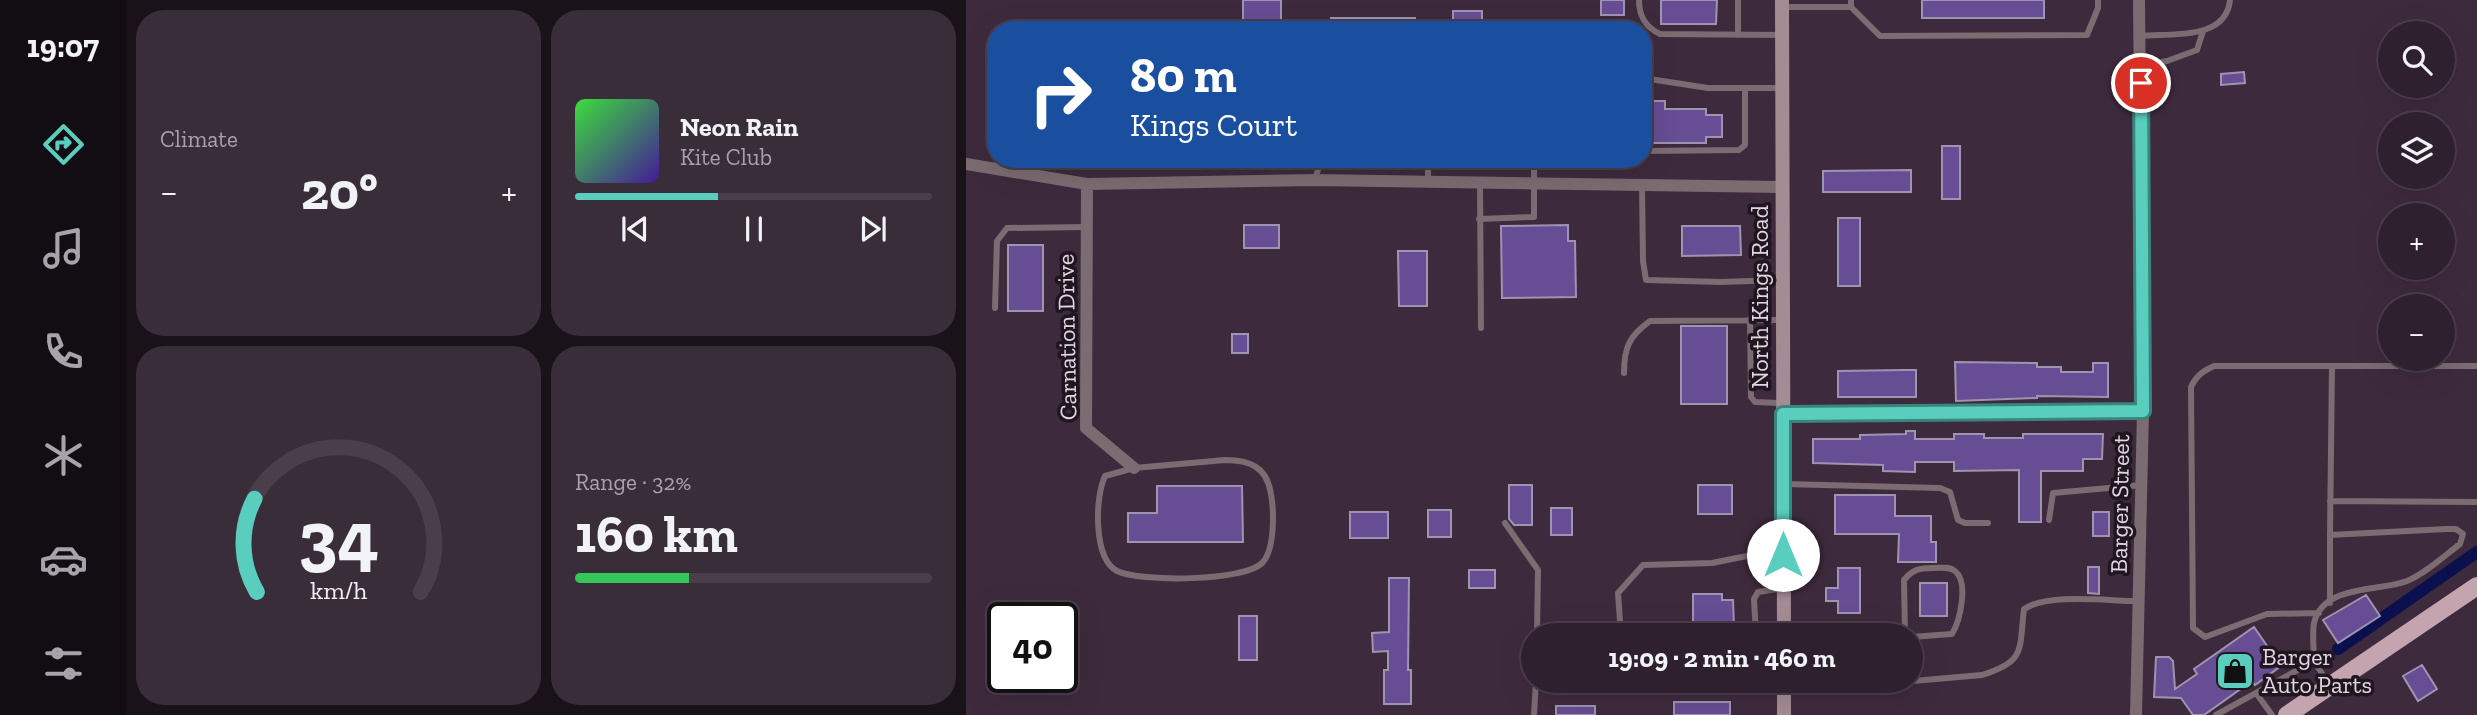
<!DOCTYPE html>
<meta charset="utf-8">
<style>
:root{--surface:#2e202e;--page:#3a2d3a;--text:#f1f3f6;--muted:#a7a3aa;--line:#493e4a;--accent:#59cebe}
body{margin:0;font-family:"Zilla Slab",serif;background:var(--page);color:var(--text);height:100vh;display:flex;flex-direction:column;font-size:26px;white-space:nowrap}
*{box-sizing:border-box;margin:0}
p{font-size:23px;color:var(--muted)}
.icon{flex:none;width:38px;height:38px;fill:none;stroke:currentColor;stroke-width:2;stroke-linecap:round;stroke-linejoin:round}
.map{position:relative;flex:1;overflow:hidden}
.sheet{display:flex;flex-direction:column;gap:10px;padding:10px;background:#191219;width:840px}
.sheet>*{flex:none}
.hud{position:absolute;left:21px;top:21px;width:665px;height:147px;border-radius:28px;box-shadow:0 7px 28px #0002,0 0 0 2px var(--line);background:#1a4fa0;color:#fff;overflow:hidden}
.tools{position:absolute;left:1412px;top:21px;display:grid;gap:14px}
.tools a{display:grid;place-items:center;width:77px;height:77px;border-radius:50%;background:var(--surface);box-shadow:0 7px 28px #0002,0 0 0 2px var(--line);font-size:35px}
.speed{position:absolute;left:21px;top:602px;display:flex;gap:14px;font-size:35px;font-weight:700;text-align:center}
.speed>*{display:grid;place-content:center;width:91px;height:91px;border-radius:50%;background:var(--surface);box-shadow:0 7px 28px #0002,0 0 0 2px var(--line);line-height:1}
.speed .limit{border:4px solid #111;border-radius:10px;background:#fff;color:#111}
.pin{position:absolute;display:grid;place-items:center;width:60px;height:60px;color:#fff;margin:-30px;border:4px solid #fff;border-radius:50%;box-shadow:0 2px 7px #0007}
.me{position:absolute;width:77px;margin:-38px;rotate:0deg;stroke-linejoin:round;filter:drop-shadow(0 0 5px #0008)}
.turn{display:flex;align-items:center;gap:24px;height:147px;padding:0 28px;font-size:32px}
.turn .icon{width:91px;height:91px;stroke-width:2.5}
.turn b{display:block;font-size:49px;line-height:60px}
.big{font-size:52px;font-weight:700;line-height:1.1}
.sheet .widget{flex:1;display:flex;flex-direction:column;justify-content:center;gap:10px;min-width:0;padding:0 24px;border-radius:28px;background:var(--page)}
.sheet .dial{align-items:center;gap:0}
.dial svg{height:182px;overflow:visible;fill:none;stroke:var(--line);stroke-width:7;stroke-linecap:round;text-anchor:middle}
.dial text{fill:var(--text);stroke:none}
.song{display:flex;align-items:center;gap:21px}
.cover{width:84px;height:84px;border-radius:10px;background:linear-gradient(135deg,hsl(120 70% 55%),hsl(260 70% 35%))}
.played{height:7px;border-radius:4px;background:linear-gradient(90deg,var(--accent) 40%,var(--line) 40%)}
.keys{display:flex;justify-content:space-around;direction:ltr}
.heat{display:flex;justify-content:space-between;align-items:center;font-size:38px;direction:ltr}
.charge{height:10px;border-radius:5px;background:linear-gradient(90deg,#34c759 32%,var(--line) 0)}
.sheet .tiles{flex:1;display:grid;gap:10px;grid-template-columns:repeat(2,1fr)}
.trip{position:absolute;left:555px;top:623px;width:402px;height:70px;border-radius:35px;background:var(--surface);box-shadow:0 7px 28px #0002,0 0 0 2px var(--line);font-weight:700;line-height:70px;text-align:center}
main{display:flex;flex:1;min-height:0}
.tab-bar{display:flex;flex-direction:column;width:126px;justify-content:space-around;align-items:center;background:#120d12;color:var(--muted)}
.tab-bar .icon{width:49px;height:49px}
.tab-bar .on{color:var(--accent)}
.tab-bar b{font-size:32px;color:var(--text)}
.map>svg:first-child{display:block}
</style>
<main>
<nav class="tab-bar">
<b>19:07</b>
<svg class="icon on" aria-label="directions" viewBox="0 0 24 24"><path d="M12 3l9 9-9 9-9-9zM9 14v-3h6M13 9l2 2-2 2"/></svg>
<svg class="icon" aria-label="music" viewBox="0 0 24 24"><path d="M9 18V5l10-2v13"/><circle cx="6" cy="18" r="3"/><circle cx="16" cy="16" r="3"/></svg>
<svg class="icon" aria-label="phone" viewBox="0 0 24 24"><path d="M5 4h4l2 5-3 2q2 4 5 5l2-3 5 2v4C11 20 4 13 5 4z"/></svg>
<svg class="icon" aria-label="climate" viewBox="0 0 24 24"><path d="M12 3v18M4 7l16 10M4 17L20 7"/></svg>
<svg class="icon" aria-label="car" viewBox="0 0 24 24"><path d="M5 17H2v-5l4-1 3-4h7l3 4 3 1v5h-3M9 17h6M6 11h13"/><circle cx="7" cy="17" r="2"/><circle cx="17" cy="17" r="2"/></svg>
<svg class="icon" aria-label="filters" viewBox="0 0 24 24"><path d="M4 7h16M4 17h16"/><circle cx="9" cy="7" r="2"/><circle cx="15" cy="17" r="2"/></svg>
</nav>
<section class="sheet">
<div class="tiles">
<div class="widget"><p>Climate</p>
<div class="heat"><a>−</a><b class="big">20°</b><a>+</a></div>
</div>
<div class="widget">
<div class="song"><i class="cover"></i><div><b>Neon Rain</b><p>Kite Club</p></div></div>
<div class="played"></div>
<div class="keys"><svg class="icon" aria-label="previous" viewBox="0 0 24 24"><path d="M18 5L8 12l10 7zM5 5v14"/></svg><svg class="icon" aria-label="pause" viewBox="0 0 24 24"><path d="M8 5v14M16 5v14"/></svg><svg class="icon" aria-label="next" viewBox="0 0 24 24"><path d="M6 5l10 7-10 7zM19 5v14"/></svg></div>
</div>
<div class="widget dial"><svg viewBox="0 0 100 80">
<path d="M14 69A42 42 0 1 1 86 69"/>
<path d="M14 69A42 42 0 0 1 13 28" stroke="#59cebe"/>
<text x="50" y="56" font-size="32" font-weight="700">34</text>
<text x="50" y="72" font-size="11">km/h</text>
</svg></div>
<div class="widget"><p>Range · 32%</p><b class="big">160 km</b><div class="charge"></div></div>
</div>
</section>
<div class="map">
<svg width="1511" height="715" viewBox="0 0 1511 715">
<rect width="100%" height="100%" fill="#3e2a3d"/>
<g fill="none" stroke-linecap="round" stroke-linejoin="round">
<path stroke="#0a0f4e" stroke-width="12" d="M1372 649 1511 552"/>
</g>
<path fill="#674d94" stroke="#9d94b2" stroke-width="2" d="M277 0H315V30H277Z
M635 0H658V15H635Z
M695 0H751L750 24H695Z
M956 0H1078V18H956Z
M487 11H516V30H487Z
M365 18H449V30H365Z
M1278 72 1279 83 1255 85V74Z
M677 101H699V109H740V115H756V137H740V143H677Z
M976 146H994V199H976Z
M945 170V192H857V171Z
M872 218H894V286H872Z
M278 225H313V248H278Z
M602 225V241H609L610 297 536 298 535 226Z
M716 226H774L775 255 716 256Z
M42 245H77V311H42Z
M432 251H461V306H433Z
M715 326H761V404H715Z
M266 334H282V353H266Z
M989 362 1071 363V367H1095V372H1127V363H1142V397L1071 396V398L990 401Z
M937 370H950V397H872V371Z
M940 431H949V439H988V434H1018V438H1057V434H1137L1136 459H1117V471H1075V522H1053V470L988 471V462H949V472L917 471V465L847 463V439H894V435L940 434Z
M543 485H566V525H548L543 519Z
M732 485H766V514H732Z
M191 486H276L277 542H162V513H191Z
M869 495H929V516H965V542H970V562H932L933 534H869Z
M585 508H606V535H585Z
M462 510H485V537H462Z
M384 512H422V538H384Z
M1127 512H1143V536H1127Z
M1122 567H1133V594L1122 593Z
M872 568H894V613H872V601H860V588H872Z
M503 570H529V588H503Z
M423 578H443L442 670H445V704H418V670H422V651L407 652 406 633 423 632Z
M954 583H981V616H954Z
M727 594H756V600H767L768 627H757V635H727Z
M1400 595 1414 616 1372 643 1357 620Z
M273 616H291V660H273Z
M1288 627 1315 666 1289 685 1286 681 1238 715H1227L1215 698 1188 697 1190 657H1203L1207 661 1209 689 1231 674 1228 669Z
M1456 665 1471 689 1452 701 1437 676Z
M708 702H764V715H708Z
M590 706H629V715H590Z"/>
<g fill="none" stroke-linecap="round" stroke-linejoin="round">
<path stroke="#7b6c71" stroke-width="6" d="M673 0C673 16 679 27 694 34L815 35
M817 7H885V0
M885 7 914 36 1121 35 1132 8V0
M772 35V0
M1174 36C1205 33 1260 41 1264 0
M1174 66 1201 61 1231 50 1237 31
M677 78 742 88H815
M677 151 773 150 779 145V88
M462 159V182
M349 180 355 159
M514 183 515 328
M676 185 677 261 680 280 755 282 815 280
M513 219 568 217V159
M29 308 31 241 41 228 121 227
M784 319 785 397 789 402 817 403
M1366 366H1511
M658 373C658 348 663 336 684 321L815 320
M259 460C284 460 301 467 305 494 308 511 309 548 297 562 280 582 173 582 151 571 127 558 129 497 139 476L168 468Z
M819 484 974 488 984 492 992 520 999 523H1022
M1364 501 1511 502
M1083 520 1087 493 1176 485
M539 523 572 570 571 635
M1364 535V603
M655 635 652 593 677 565 746 563 796 553 817 555
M790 635 788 599 792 592 818 588
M939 635 938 580C947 569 954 568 967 568 974 568 983 566 989 571 1003 582 994 621 986 634L945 637
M1348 661C1348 649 1346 635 1348 623 1357 584 1413 592 1441 581 1460 573 1478 556 1494 544L1497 534 1490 529H1480L1364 535 1366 366H1248C1237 371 1230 376 1225 387L1227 628 1239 637 1301 614 1353 613
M820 692 1016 675C1060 661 1053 651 1058 609 1082 593 1142 601 1172 601
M1290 693 1306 715
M568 715 570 681
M1250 715 1348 661 1362 683"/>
<path stroke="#7b6c71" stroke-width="12" d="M0 164 121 184 349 180 817 187
M121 184 120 428 168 468
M817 414 1177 411
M1170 715 1177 411 1173 0"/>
<path stroke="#a48c94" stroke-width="14" d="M816 0 818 635
M818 681V715"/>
<path stroke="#c4a5af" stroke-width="18" d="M1321 715 1511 586"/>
</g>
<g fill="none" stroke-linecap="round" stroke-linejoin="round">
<defs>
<path id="route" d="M817 555V414L1177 411 1175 83"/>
</defs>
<use href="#route" stroke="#3a867c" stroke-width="18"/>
<use href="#route" stroke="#59cebe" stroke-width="12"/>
</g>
<defs>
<symbol id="shop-square" viewBox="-11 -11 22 22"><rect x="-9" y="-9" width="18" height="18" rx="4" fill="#59cebe" stroke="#1f161f"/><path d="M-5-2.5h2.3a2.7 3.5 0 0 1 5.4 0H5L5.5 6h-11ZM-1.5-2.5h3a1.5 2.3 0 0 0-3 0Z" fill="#111"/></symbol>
</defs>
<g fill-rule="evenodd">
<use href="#shop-square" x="1247" y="649" width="44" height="44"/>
</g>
<g text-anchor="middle" stroke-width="7" stroke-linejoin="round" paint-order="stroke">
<g font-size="24" fill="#e3d6e3" stroke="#1f161f">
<text transform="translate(794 297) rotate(-90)" y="8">North Kings Road</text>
<text transform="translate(101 337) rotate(-91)" y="8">Carnation Drive</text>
<text transform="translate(1154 504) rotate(-89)" y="8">Barger Street</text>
</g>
<g font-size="24" fill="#e3d6e3" stroke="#1f161f" text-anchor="start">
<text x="1296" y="665">Barger<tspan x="1296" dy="28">Auto Parts</tspan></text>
</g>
</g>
</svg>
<div class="tools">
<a><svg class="icon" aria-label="search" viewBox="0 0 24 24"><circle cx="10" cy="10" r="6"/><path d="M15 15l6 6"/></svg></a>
<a><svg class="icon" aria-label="layers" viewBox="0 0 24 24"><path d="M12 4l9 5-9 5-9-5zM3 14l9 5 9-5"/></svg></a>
<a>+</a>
<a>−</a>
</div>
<div class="speed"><div class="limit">40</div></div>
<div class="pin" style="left:1175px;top:83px;background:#d93025"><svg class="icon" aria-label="arrive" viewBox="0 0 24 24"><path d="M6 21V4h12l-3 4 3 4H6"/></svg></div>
<svg class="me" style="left:817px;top:555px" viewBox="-20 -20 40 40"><circle r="19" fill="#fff"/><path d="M0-13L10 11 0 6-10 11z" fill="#59cebe"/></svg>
<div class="trip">19:09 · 2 min · 460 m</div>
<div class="hud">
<div class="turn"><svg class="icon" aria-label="right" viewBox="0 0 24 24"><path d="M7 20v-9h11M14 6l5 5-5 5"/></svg><div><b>80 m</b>Kings Court</div></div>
</div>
</div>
</main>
